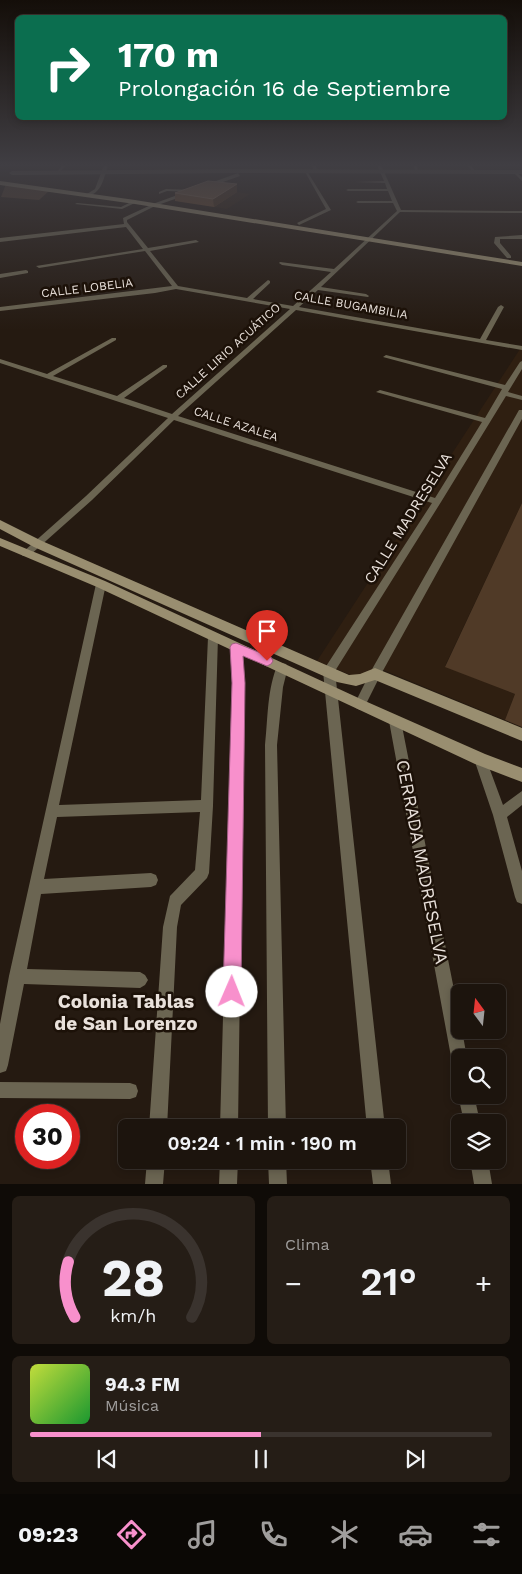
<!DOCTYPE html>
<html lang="es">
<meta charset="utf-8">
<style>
:root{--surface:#1c140d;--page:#251d16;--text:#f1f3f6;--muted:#a09e9d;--line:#3a332e;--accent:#f890cc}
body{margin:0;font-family:"Work Sans",sans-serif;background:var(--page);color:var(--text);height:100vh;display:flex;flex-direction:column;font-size:19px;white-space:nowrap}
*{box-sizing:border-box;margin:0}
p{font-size:16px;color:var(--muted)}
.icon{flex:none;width:28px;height:28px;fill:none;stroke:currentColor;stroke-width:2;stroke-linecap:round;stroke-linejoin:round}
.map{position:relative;height:1184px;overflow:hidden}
.drawer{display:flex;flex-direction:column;gap:12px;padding:12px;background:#0f0b07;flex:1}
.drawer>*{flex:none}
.banner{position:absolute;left:15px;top:15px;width:492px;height:105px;border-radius:8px;box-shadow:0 2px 8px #0003,0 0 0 1px var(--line);background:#0b6e4f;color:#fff;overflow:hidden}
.needle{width:32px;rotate:345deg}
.controls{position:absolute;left:451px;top:984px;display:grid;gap:10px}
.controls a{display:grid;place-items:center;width:55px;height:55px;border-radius:8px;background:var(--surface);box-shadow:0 2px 8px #0003,0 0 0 1px var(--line);font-size:25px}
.speed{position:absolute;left:15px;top:1104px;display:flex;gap:10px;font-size:25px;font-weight:700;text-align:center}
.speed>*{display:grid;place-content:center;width:65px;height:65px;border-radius:50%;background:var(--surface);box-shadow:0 2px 8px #0003,0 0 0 1px var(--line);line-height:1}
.speed .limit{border:8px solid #d22;background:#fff;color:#111}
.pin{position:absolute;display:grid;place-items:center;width:42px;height:42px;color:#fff;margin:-51px -21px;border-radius:50% 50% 50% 0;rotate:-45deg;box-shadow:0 0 5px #0007}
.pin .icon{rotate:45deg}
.me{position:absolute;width:55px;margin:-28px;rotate:1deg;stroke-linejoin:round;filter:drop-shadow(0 0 4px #0008)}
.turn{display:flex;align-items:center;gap:18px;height:105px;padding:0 20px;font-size:22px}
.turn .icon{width:65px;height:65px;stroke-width:2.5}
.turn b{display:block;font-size:35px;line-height:42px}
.big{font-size:38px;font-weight:600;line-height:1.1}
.drawer .widget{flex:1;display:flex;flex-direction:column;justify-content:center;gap:8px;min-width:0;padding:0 18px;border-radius:8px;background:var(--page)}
.drawer .dial{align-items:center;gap:0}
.dial svg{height:130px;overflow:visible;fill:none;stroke:var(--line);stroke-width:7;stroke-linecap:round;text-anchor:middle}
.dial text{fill:var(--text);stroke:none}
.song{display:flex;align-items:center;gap:15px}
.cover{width:60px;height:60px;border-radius:8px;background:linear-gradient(135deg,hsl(70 70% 55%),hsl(130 70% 35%))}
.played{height:5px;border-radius:2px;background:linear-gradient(90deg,var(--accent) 50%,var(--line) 50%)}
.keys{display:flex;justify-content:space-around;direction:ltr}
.heat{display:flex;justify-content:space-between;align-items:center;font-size:28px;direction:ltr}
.drawer .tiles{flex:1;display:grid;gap:12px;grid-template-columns:1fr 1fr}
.widget:last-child{grid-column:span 2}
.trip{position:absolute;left:118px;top:1119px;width:288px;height:50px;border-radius:8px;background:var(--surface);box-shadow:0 2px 8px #0003,0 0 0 1px var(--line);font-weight:600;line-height:50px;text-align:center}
.dock{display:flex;height:80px;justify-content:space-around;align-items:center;background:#0b0805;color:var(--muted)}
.dock .icon{width:35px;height:35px}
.dock .current{color:var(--accent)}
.dock b{font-size:22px;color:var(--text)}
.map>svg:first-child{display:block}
</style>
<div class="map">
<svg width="522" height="1184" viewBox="0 0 522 1184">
<rect width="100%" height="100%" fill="#251a11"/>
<path fill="#2f1f11" d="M206 188 237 192 250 194 227 209 171 200Z
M522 346V503L445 666 515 694 505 720 376 667 358 678 317 661Z"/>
<path fill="#503a27" d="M6 184 49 191 39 200 1 197Z
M522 503V727L505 720 515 694 445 667Z"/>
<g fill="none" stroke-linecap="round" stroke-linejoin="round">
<path fill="#6b6552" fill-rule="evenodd" d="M62 165H66L58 174H56Z
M104 165H108C104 177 102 194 87 196V194L95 189Z
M312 165H316L317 173H315Z
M377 165H381L401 210 522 211V213L400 212 321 287 366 294 369 296 368 297 318 290 299 307 480 339 498 307 501 305 504 307 486 340 522 346V350L296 310 178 416 435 498 482 422 376 392 380 390 485 418 502 389 383 357 386 355 505 385 520 362 522 361V369L508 392 522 396V400L506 396 441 502 335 671 385 1128H367L323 671 432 503 174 420 92 500 29 556H23L21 554 23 552 86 496 168 418 0 363V359L47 374 112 338H116V340L53 376 117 396 163 365H167V367L124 398 172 414 290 309 176 289 155 293 0 311V307L172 286 145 251 39 268 36 266 143 249 126 227 0 242V238L124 224 123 218 153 204 155 206 127 220V222L148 248 196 240 199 242 150 251 178 286 247 298 268 280 270 281V283L253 299 293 306 331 272 282 265 279 263 280 262 334 269 397 211 393 203H358L356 202 358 201H392L388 191H348L346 190 348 189H387L385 183 355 182 384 181Z
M413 165H417L418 173H416Z
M467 165H471L476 173H474Z
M307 171 331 210 299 225 297 223 326 209 305 172Z
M515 171 522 177V181L513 172Z
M166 189 193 190 195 191 193 192 167 191 159 194V192Z
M133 201 137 202 122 209 75 204 77 203 121 207Z
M522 235V239H500V243L511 256V258H507L494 243 495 237Z
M26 270 28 271V273L0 278V274Z
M519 410H522V419L380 676 364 708 360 710 356 708 354 705 371 671Z
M101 580 106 584 59 805 201 800 208 637 209 634H217L218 637 213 806 209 873 207 878 181 905 177 927 167 1128H149L163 927 170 896 195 870 200 812 57 817 44 879 151 873 156 875 158 880 156 885 151 887 41 894 27 969 140 972 145 975 148 980 145 985 140 988 24 984 8 1065 6 1071 0 1073V1024L9 976 96 584Z
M236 643 240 644 241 647 244 683 238 1128H220L232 683 231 647 232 644Z
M282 663 286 664 288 667 283 687 277 745 286 1128H268L265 745C268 719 267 688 278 664Z
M395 716 399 717 401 721 460 1020V1030H462L467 1058H460V1070L454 1068 452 1062 389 721 391 717Z
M480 754 484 755 486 759 503 805 522 791V805L507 817 522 871V904L517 902 515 897 493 815 474 759 476 755Z
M0 1082 130 1083 136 1085 138 1091 136 1097 130 1099 0 1098Z
M460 1089V1095H474L480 1122H464L458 1095Z
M147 1160H165L163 1184H145Z
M220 1160H238L237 1184H219Z
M268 1160H286L287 1184H269Z
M370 1160H388L391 1184H373Z
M470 1160H488L492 1184H474Z"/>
<path fill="#6b6552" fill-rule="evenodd" d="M238 169 522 170V174L238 173 12 175 9 173 12 171Z
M238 173 240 176 155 206 150 205Z"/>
<path fill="#998e70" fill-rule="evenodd" d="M0 181 135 200 522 262V266L135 204 0 185Z
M0 520 42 541 349 675 360 674 375 668 522 728V741L375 680 356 686 337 682 34 547 0 529Z
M0 538 105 581 365 701 485 754 522 768V782L475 764 97 587 0 546Z"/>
</g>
<path fill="#69482c" d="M237 184V192L214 207 175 201V193Z"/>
<path fill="#482f19" d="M237 184V192L214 207 213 199Z"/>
<path fill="#76593f" stroke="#886e57" d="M208 181 237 184 213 199 175 193Z"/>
<linearGradient id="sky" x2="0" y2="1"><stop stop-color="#140e09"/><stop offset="0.5" stop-color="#403e43"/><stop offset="1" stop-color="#403e43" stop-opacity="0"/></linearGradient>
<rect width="522" height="330" fill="url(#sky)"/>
<path fill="#f890cc" stroke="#a15e85" d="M236 643 271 657 273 661 271 664 267 666 243 656 245 683 241 992 238 999 232 1001 226 999 223 992 232 683 230 647 232 644Z"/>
<g text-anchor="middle" stroke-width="5" stroke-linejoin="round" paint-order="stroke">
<g font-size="12" fill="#e9e1db" stroke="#1c1108">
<text transform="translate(87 288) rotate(-7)" y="4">CALLE LOBELIA</text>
<text transform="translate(351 305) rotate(10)" y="4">CALLE BUGAMBILIA</text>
<text transform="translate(228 351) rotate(-42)" y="4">CALLE LIRIO ACUÁTICO</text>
<text transform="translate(236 424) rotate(18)" y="4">CALLE AZALEA</text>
</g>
<g font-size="15" fill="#e9e1db" stroke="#1c1108">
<text transform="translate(408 518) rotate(-58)" y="5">CALLE MADRESELVA</text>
</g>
<g font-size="18" fill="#e9e1db" stroke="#1c1108">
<text transform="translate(422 862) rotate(79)" y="6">CERRADA MADRESELVA</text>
</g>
<g font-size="19" font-weight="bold" fill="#e9e1db" stroke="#1c1108">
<text x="126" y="1008">Colonia Tablas<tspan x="126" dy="22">de San Lorenzo</tspan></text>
</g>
</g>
</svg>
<div class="controls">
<a><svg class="needle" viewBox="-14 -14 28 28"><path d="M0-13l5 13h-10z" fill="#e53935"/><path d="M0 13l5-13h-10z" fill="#a09e9d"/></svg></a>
<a><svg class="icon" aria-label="search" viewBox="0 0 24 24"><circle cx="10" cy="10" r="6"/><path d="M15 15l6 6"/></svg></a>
<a><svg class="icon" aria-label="layers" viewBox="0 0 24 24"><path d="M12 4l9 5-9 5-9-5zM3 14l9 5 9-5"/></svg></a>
</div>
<div class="speed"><div class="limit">30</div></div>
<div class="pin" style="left:267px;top:661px;background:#d93025"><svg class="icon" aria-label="arrive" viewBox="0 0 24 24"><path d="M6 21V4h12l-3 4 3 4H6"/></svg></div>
<svg class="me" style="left:232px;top:992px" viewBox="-20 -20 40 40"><circle r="19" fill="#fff"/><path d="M0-13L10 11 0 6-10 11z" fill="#f890cc"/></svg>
<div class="trip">09:24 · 1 min · 190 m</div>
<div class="banner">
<div class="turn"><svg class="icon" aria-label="right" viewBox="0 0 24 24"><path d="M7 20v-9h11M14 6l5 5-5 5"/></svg><div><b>170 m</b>Prolongación 16 de Septiembre</div></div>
</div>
</div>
<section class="drawer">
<div class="tiles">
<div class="widget dial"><svg viewBox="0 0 100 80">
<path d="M14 69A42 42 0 1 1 86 69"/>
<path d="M14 69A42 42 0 0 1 10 35" stroke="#f890cc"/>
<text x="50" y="56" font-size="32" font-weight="700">28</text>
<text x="50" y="72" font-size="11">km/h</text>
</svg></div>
<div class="widget"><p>Clima</p>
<div class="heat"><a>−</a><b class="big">21°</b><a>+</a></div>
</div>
<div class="widget">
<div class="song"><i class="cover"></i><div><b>94.3 FM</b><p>Música</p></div></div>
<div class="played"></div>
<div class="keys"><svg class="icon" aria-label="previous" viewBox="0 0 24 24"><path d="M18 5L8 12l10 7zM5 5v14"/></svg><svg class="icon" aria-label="pause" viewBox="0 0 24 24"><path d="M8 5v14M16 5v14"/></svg><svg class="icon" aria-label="next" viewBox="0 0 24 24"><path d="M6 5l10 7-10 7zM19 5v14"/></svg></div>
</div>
</div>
</section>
<nav class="dock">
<b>09:23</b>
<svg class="icon current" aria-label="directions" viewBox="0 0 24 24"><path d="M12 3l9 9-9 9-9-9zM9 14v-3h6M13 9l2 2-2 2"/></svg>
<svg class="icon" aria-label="music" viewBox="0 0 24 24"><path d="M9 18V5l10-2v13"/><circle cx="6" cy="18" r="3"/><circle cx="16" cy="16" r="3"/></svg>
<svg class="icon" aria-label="phone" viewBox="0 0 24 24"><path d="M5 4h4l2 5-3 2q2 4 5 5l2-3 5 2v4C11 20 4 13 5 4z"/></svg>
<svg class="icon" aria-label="climate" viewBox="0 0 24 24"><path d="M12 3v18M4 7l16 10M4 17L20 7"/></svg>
<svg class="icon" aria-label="car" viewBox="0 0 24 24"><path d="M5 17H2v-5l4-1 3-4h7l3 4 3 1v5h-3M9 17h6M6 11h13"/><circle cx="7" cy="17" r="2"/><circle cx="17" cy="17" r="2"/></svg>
<svg class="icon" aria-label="filters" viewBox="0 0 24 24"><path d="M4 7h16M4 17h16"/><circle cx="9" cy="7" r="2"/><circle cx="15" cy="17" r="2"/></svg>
</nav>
